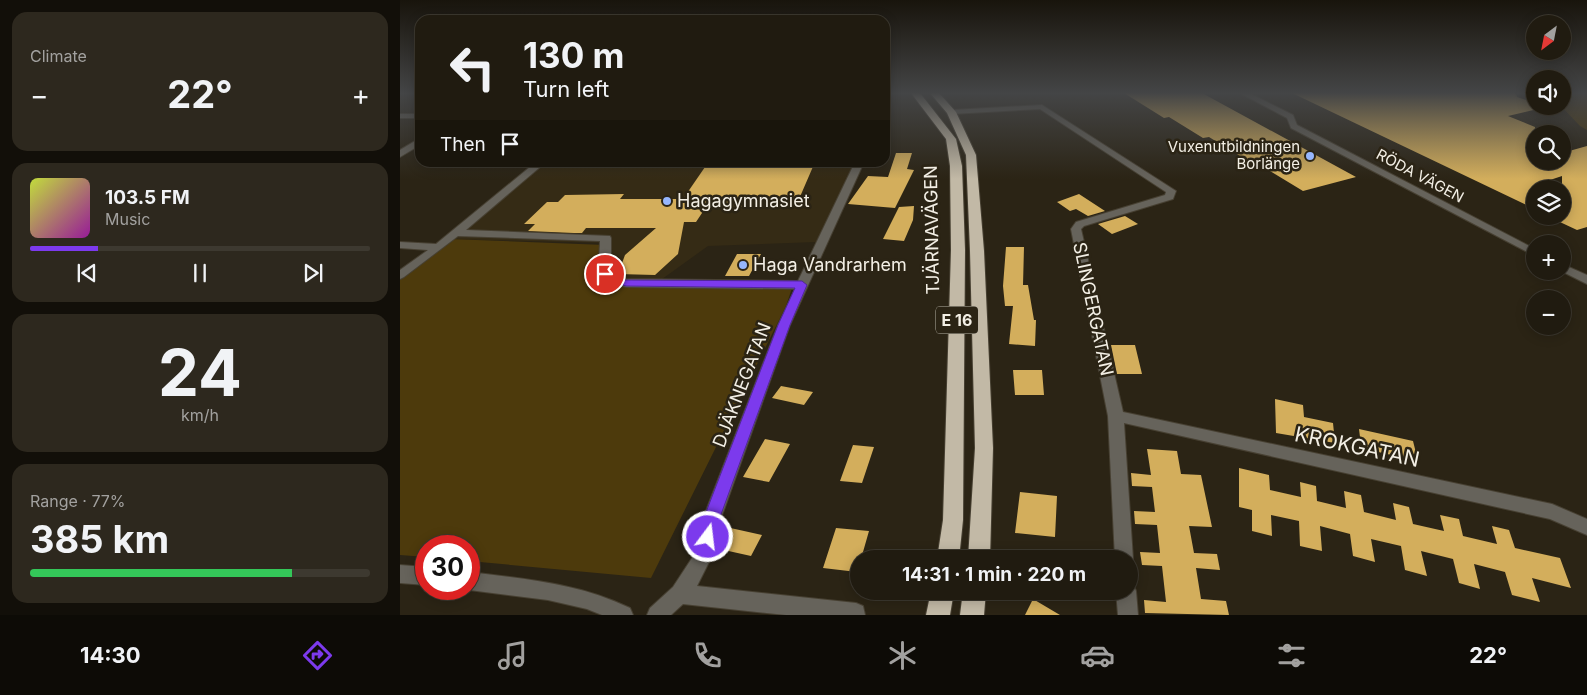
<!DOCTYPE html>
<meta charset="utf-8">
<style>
:root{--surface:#201b10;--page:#2d281e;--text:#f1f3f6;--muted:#a2a19f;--line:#3d3930;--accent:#7c3aed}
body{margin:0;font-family:Inter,sans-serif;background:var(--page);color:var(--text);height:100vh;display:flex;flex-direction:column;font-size:19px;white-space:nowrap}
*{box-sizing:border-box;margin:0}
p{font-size:16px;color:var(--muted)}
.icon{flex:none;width:28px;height:28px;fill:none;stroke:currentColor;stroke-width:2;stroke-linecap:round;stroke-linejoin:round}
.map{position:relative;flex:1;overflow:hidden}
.panel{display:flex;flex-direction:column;gap:12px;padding:12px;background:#120f09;width:400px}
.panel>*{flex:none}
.hud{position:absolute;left:15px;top:15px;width:475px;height:152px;border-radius:15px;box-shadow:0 2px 12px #0003,0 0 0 1px var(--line);background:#201b10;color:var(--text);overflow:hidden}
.needle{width:32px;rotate:212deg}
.buttons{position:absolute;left:1126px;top:15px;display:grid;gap:10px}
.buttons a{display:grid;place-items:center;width:45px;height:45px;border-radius:50%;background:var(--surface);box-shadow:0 2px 12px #0003,0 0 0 1px var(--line);font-size:25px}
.speed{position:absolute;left:15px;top:535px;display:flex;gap:10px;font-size:25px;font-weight:700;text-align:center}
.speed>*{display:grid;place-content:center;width:65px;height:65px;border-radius:50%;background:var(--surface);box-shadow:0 2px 12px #0003,0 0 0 1px var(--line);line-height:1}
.speed .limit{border:8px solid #d22;background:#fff;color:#111}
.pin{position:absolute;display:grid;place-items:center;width:42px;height:42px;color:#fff;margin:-21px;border:2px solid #fff;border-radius:50%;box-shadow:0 1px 5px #0007}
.me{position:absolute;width:55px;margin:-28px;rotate:15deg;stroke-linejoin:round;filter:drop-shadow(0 0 4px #0008)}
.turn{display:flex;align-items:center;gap:18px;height:105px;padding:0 25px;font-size:22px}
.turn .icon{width:65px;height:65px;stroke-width:2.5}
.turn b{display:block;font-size:35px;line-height:42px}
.then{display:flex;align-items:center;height:48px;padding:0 25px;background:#0003;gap:10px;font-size:19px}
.big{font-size:38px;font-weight:700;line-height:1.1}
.panel .card{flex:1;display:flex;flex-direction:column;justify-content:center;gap:8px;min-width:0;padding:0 18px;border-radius:15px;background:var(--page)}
.panel .dial{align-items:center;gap:0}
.dial b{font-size:65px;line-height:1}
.song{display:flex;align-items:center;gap:15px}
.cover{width:60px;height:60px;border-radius:8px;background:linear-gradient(135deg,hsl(70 70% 55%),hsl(300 70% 35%))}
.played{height:5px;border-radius:2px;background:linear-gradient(90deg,var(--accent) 20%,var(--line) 20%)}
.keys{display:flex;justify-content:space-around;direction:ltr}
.heat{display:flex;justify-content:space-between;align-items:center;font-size:28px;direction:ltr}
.charge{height:8px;border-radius:4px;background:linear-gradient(90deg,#34c759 77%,var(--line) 0)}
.trip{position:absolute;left:450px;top:550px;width:288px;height:50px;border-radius:25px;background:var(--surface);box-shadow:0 2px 12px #0003,0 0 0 1px var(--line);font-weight:700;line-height:50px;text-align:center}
.tab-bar{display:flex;height:80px;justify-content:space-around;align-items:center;background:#0d0b06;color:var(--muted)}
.tab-bar .icon{width:35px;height:35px}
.tab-bar .active{color:var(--accent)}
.tab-bar b{font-size:22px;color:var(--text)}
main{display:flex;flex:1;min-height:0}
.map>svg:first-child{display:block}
</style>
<main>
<section class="panel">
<div class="card"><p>Climate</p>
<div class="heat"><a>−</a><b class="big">22°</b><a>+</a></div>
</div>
<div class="card">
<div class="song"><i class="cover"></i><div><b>103.5 FM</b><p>Music</p></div></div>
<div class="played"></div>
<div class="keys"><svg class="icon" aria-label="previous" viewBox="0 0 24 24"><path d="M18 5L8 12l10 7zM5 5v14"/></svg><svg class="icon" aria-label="pause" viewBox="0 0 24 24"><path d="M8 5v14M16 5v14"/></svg><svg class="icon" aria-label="next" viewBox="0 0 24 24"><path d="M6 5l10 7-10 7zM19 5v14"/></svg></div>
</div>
<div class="card dial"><b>24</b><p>km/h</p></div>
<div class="card"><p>Range · 77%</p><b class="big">385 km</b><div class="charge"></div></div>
</section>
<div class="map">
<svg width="1187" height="615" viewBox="0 0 1187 615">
<rect width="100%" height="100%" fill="#2b2415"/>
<path fill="#352b15" d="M144 163H457L416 242 308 246 258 282 209 277 208 243 51 239Z"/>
<path fill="#4d3a0c" d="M1163 93H1187V130L1180 126 1161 106Z
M49 239 205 245 207 278 227 283 392 288 386 306 251 578 69 561V546H26V557L0 555V276Z"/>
<path fill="#d3ae5c" d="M724 93H802L956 177 903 191 852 160 848 161 809 137 803 138 769 117 764 118Z
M892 93H1116L1117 97 1135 103V106L1146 107 1108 116 1135 127V161H1162V153L1187 146V227L1177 230 1147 216H1162V176L1135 185V209Z
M496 153H512L507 169 514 170 495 208 448 204 468 176 488 177Z
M318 162H341L338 167 379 166 380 162H415L396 206 306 207 296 222H284L278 254 255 275 218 274 225 255 256 228H186L182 233H174L128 231 135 224H124L147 202H158L165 195 224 194 220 199H283L305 167H315Z
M679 194 705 211 688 216 676 209 670 211 657 202Z
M514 206 513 220 504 241 483 239 499 207Z
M725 216 738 224 712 234 698 224Z
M606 247H624L623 285H628L634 320H636L635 346 609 344 613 306H605L603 286Z
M337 254H361L349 276H325Z
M711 345H735L742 374H717Z
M613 370H642L644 395H615Z
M381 386 413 392 404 405 372 398Z
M875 399 903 405 904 417 933 423 935 443 876 433Z
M959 429 1013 441 1018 461 965 449 964 445H961Z
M365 439 390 444 369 482 343 477Z
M453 445 474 447 462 483 440 481Z
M747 449 777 451 781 474 801 475 812 527 789 526 794 553 817 554 820 570 796 568 801 599 826 601 829 615 745 613 744 600 766 602 762 566 742 565 740 552 760 553 757 525 735 524 734 511 755 512 752 487 732 486 731 473 751 475Z
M839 468 869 475 870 490 901 497 900 482 916 486 917 501 946 508 944 491 961 495 964 512 996 520 993 503 1009 507 1013 524 1044 531 1040 515 1059 519 1063 536 1097 544 1092 526 1109 530 1115 548 1160 558 1171 588 1132 578 1140 602 1112 595 1105 572 1074 564 1080 589 1059 583 1053 559 1021 551 1027 576 1005 570 1001 546 971 539 975 562 953 556 950 534 920 526 922 551 900 546 899 521 871 515 872 536 852 531V510L839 507Z
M620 492 657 496 655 537 615 533Z
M326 527 362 535 351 556 315 548Z
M436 528 469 531 461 559H459L457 572 423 568Z
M633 599 660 615H625Z"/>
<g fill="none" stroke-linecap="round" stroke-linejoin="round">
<defs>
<path id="minor" d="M840 93H849L893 115 897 125 1135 249V256L891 128 887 118Z
M642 105 776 191 773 199 684 226 681 229 723 412 1152 504 1187 519V535L1150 519 724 423 733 559 729 566V559H715L708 416 671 229 676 222 765 195 766 192 640 109 551 114 547 112 551 110Z
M0 114H20V118H0Z
M20 138V145L0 157V150Z
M136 162H146L66 230 210 236 211 238V274L226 279 398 281 455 162H464L390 325 320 521 310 560 297 586 456 603 463 606 465 615H386L283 604 271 615H247L250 608 273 587 292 558 302 521 378 325 395 289 226 287C191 278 199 274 200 241L58 236 4 277 0 279V270L28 250 0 248V242L36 244Z
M1162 264 1187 275V284L1161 271Z
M0 565 26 567V585L0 583Z
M69 572C125 579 178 583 230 608L233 615H202L187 609 148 600 69 590 66 589H69Z
M729 583 733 584 736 591 738 615H718L716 591H729Z"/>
<path id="highway" d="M511 93H520L556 139 562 166 565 250 563 520 559 559H537L543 520 551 250 550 166 546 139Z
M530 93H539L556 112 576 155 584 251 593 448 590 559H568L575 448 570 251 566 155 547 113Z
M531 591H554L550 615H526Z
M563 591H586L584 615H560Z"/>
</defs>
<use href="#minor" stroke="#474032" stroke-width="2"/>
<use href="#highway" stroke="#474032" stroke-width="2"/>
<use href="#minor" fill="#66635b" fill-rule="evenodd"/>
<use href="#highway" fill="#c2b9a6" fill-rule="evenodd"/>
</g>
<linearGradient id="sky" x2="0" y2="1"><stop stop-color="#18140c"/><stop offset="0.52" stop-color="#444546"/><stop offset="1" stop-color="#444546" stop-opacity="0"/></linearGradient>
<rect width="1187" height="179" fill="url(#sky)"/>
<path fill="#7c3aed" stroke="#51269a" d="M205 270 209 271 212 276 226 280 402 281 407 285 390 325 319 520 314 542 308 544 302 542 300 537 303 520 378 325 395 288 226 286 204 280 199 274Z"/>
<g fill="#96b6fd" stroke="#2b2415" stroke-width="2">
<circle cx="910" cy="156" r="5"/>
<circle cx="267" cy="201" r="5"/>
<circle cx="343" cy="265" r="5"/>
</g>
<g text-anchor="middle" stroke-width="5" stroke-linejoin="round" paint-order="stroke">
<g font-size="15" fill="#f3efe5" stroke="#2b2415" text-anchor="end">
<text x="900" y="152">Vuxenutbildningen<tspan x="900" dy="17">Borlänge</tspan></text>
</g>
<g font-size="15" fill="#f3efe5" stroke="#2b2415">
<text transform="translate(1020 176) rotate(28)" y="5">RÖDA VÄGEN</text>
</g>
<rect fill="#2b2415" stroke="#b7b2a7" stroke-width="1" x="536" y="306.5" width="42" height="27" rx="4"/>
<g font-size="16" font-weight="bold" fill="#f3efe5">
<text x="557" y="326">E 16</text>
</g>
<g font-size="18" fill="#f3efe5" stroke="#2b2415" text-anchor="start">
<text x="277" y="207">Hagagymnasiet</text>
<text x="353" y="271">Haga Vandrarhem</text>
</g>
<g font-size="18" fill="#f3efe5" stroke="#2b2415">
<text transform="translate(532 230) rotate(-91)" y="6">TJÄRNAVÄGEN</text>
<text transform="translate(693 309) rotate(78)" y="6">SLINGERGATAN</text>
<text transform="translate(342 385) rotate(-69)" y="6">DJÄKNEGATAN</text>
</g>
<g font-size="21" fill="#f3efe5" stroke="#2b2415">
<text transform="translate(957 447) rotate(12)" y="7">KROKGATAN</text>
</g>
</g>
</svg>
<div class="buttons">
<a><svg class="needle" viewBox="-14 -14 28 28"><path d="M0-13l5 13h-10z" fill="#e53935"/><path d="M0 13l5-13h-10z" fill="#a2a19f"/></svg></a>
<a><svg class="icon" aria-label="sound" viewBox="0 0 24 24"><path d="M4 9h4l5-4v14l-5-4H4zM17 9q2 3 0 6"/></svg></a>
<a><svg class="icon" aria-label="search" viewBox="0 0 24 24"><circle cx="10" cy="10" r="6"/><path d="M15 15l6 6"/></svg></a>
<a><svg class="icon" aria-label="layers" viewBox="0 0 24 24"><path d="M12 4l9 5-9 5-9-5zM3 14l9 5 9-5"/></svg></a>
<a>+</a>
<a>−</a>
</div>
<div class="speed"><div class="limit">30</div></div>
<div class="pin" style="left:205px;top:274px;background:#d93025"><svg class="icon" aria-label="arrive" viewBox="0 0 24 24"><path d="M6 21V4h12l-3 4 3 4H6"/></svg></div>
<svg class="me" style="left:308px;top:537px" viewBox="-20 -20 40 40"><circle r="17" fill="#7c3aed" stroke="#fff" stroke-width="3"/><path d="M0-11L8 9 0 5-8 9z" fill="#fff"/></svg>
<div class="trip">14:31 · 1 min · 220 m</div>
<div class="hud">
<div class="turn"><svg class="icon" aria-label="left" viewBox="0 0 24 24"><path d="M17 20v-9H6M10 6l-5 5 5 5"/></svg><div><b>130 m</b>Turn left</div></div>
<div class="then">Then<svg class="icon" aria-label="arrive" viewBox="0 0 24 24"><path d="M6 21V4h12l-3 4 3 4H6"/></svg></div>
</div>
</div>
</main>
<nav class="tab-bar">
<b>14:30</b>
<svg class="icon active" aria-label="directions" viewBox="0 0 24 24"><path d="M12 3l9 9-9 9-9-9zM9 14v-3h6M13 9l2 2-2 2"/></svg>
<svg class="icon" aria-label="music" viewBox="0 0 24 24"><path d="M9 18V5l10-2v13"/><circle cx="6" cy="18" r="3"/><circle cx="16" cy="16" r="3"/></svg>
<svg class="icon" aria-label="phone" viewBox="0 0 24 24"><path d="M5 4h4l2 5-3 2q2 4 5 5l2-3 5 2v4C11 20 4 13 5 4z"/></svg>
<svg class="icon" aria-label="climate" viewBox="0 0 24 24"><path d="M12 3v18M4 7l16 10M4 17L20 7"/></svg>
<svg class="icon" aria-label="car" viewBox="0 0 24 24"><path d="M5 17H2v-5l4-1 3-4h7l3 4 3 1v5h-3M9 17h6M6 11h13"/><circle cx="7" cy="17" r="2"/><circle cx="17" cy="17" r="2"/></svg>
<svg class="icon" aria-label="filters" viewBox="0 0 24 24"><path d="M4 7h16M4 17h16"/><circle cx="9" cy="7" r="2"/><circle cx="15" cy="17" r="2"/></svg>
<b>22°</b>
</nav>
